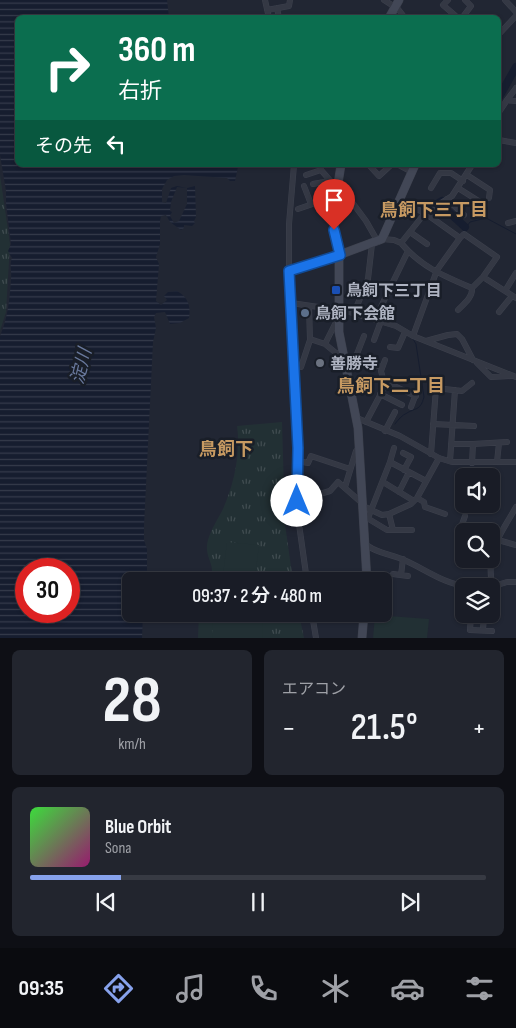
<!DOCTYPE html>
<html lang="ja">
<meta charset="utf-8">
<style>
:root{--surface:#191c26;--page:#22252e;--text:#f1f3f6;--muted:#9fa1a7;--line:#373a43;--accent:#87a2ec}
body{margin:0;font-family:"Sofia Sans Condensed","Noto Sans JP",sans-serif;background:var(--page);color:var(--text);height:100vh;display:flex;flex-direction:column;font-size:19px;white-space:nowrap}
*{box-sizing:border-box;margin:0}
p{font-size:16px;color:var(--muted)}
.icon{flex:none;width:28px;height:28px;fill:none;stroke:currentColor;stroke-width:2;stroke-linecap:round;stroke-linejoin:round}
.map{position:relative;height:638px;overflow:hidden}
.side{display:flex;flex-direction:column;gap:12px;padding:12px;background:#0e0f15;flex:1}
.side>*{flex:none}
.hud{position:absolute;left:15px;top:15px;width:486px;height:152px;border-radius:8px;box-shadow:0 1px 4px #0004,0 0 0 1px var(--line);background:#0b6e4f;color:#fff;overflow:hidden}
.fabs{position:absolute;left:455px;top:468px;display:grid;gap:10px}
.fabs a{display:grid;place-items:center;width:45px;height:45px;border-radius:8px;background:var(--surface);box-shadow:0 1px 4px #0004,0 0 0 1px var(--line);font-size:25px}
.speed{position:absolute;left:15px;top:558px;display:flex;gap:10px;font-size:25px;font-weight:700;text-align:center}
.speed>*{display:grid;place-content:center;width:65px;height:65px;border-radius:50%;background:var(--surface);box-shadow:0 1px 4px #0004,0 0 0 1px var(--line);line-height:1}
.speed .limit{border:8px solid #d22;background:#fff;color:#111}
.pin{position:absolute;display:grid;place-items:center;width:42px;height:42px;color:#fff;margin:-51px -21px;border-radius:50% 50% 50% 0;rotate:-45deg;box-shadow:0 0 5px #0007}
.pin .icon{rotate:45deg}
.me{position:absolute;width:55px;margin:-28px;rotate:0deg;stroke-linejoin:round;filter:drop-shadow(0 0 4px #0008)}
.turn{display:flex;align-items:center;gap:18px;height:105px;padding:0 20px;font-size:22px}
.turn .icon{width:65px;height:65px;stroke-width:2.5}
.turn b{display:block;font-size:35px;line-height:42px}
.then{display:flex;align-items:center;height:48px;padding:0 20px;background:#0003;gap:10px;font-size:19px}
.big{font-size:38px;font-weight:600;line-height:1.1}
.side .widget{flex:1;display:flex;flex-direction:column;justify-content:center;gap:8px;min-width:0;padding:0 18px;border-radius:8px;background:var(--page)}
.side .dial{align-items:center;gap:0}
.dial b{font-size:65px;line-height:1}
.song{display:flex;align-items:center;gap:15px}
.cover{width:60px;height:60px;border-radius:8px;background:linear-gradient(135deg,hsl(120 70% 55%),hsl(320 70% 35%))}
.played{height:5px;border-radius:2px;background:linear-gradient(90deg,var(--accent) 20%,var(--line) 20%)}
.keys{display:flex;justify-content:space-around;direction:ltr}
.heat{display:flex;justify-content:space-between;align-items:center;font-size:28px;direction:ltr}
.side .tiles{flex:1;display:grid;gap:12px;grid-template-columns:1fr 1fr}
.widget:last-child{grid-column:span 2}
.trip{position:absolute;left:122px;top:572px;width:270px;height:50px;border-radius:8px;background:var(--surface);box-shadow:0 1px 4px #0004,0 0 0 1px var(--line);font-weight:600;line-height:50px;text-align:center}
.tab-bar{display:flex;height:80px;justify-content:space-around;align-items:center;background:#0a0b0f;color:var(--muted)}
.tab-bar .icon{width:35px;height:35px}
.tab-bar .current{color:var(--accent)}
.tab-bar b{font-size:22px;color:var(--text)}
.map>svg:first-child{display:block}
</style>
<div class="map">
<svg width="516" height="638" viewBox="0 0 516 638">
<defs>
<pattern id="park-tufts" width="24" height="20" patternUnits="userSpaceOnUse" patternTransform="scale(1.25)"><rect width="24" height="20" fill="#223034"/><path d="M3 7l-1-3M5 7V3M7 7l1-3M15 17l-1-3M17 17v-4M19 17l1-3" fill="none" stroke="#404c50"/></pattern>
<pattern id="water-rules" width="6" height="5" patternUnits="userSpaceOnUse" patternTransform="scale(1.25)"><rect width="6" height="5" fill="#161d2f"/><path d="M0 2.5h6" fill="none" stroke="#353b4b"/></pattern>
</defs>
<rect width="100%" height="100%" fill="#212633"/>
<path fill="url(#park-tufts)" d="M0 175 10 244 6 312 0 331Z
M282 422 285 524 293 581H208C209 578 212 574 212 570 212 561 204 554 208 540 211 529 218 519 223 509 234 484 241 453 237 426Z
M199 614H299L304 638H198Z"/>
<path fill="#223034" d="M227 542 259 545 255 578 223 575Z
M213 614H263L262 638H212Z
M375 615 429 619 427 638H373Z"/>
<path fill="url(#water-rules)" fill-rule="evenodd" d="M0 0H167L169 17 18 18V165H224L228 168 238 167 235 181H230L227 178 184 175 174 176 167 180 162 189V202L166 203 171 188 177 186 187 188 195 186 196 217 194 221 195 223 192 226 184 225V228L181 230 170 222 166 215 161 216 160 221V244L156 257 159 264 156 301 161 305 167 300 164 296 168 292 177 291C188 297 191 306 189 318L180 323 170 324 165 312 156 313 154 317 156 328 153 342 144 526V540L147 549V581H131V614H143L142 638H0V336C8 318 10 297 11 278 12 271 9 265 12 258L8 251 11 244 6 203V191L0 155ZM177 187 187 188V204L179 221 174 223 170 216 172 212 170 211 171 202ZM26 569H69V611H26Z"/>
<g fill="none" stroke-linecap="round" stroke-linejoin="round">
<path stroke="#161d2f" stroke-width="1" d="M462 233 470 222 486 218 516 234
M395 424C398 420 402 415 407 413 417 407 420 411 424 397L416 344 413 339"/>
<path stroke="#161d2f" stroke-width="8" d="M499 97 516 67
M442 201 437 204C448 210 456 219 465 227"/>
<defs>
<path id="street" d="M265 0 269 18
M384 0 398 9 405 18
M448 0 443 5 458 18
M505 0 516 12
M277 8 279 18
M267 10 289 6 290 0
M462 18 471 6 465 0
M499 34 516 16
M507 100 516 88
M499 112 507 100 516 101
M499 140 516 143
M294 165 289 224V300L292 307 294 402 298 448V517L307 581
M369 165 379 176 391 165
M399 165 412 172
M306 175 321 170 334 185 343 190 366 221 378 242
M467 175 490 190 489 198
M313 184 330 181
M304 186 311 204
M431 188 440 173H451L463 181
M458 188 485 205
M447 199 464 215
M399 201 425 213 460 238 437 270 413 336
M298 209 336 196
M508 223 516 221
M410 232 427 244
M382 239 394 240 401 243 425 213 452 196 472 165
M401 243C421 267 444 276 472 288L483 277 497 257 464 234 460 238
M289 271 339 255
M483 277 516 298
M505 291 516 273
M291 303 339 310
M339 309 396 326 413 336 516 377
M458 310C464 304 473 297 472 288
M499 312 512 296
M354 313 368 279 372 244
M375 319 408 251
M310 339 325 344 336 353 343 355
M374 340 381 321
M426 341 448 335 457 334 462 339 473 360
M325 344 335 324H339
M390 347 398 348 405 332
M344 359H355L381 367
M355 359 364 336
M477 363 491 377 511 376
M301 367 310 340 309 306
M383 381 416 396
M380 394 402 405
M411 407 417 391
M357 418 400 436 439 458 452 462H516
M366 422 385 386 381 371 385 360
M433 424 474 426
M385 431 395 412
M451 444H473
M403 453 411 457 404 470
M431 454 436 388 462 391 472 383
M298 461 308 463 311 456 350 469
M450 461 455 390
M390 462 394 448
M497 462 499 443
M472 463 473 444 507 442
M383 482 414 501
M345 487 356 451 359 448
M399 492 409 472
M323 493 330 491 338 482 362 503
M417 498 424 502 425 507 445 514
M363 506 382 515 389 514 411 504 417 498 439 458
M389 514 393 530
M367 518 387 530H412
M368 518 390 462 426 481
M458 536 465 516
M491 538 516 545
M365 546H368C379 554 392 554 404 560 425 569 444 584 466 586
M393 574 408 576
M401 575 403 559
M307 579 315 581
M491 587 507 582H516
M492 587C491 579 490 570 491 562 493 542 506 525 516 507
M312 614 316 638
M355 614 363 619
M471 614 470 630 492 631
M483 630 484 614"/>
<path id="secondary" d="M389 18 399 0
M341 165 336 196 334 230 339 255V332L358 428 367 581
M339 255 382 239 415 165
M362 638 364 614"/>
</defs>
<use href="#street" stroke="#3d414d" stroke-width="6"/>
<use href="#secondary" stroke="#3d414d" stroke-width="9"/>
<use href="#street" stroke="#343844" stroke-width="5"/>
<use href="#secondary" stroke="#424756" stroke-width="8"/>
</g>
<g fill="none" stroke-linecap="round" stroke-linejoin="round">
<defs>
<path id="route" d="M297 501 298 448 289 271 340 255 334 230"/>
</defs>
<use href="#route" stroke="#114b97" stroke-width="12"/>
<use href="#route" stroke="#1a73e8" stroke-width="9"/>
</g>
<rect fill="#1a4fb4" stroke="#191e28" stroke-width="2" x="331" y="285" width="10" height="10" rx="2.5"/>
<circle fill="#5c6f8a" stroke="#191e28" stroke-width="2" cx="305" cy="313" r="5"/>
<circle fill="#6b7280" stroke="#191e28" stroke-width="2" cx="320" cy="363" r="5"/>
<g text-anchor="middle" stroke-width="5" stroke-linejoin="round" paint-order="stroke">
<g font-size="16" font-weight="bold" fill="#aeb3c1" stroke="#191e28" text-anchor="start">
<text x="346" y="296">鳥飼下三丁目</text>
<text x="315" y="319">鳥飼下会館</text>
<text x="330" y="369">善勝寺</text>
</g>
<g font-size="18" font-weight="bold" fill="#c79a62" stroke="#191e28">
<text x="434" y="216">鳥飼下三丁目</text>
<text x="391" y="392">鳥飼下二丁目</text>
<text x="226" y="455">鳥飼下</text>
</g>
<g font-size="18" font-style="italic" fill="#69799d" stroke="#191e28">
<text transform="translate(81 366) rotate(-76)" y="6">淀川</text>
</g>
</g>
</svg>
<div class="fabs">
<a><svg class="icon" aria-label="sound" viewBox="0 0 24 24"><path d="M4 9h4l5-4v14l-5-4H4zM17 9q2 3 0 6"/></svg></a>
<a><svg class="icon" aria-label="search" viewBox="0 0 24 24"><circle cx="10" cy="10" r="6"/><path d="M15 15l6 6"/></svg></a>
<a><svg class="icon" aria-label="layers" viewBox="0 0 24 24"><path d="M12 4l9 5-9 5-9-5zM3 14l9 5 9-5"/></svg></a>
</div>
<div class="speed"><div class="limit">30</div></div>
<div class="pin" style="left:334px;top:230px;background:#d93025"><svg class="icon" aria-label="arrive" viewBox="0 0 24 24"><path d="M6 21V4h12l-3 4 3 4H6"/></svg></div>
<svg class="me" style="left:297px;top:501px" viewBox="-20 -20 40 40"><circle r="19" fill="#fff"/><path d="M0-13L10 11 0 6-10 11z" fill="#1a73e8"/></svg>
<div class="trip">09:37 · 2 分 · 480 m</div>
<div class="hud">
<div class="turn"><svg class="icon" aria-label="right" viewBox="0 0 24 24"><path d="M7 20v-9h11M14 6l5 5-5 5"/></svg><div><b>360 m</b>右折</div></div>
<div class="then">その先<svg class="icon" aria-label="left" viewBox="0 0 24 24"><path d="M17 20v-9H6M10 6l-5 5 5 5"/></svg></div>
</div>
</div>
<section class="side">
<div class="tiles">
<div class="widget dial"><b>28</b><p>km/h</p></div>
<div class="widget"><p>エアコン</p>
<div class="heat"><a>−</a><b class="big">21.5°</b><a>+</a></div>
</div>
<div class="widget">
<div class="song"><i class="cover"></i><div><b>Blue Orbit</b><p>Sona</p></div></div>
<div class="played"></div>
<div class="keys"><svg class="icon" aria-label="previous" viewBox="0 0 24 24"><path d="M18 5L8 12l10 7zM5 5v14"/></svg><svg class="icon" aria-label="pause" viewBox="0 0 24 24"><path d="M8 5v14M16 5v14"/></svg><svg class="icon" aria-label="next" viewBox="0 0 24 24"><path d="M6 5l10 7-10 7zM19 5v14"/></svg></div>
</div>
</div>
</section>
<nav class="tab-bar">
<b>09:35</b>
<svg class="icon current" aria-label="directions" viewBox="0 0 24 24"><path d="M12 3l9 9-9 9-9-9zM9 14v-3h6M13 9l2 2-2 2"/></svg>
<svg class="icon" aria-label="music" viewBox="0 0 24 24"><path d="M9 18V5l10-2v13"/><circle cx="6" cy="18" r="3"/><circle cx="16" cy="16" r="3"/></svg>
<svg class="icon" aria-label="phone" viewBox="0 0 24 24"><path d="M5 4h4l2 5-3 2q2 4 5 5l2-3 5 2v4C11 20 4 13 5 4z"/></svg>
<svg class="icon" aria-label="climate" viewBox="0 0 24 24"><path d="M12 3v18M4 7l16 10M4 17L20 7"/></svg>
<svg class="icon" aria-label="car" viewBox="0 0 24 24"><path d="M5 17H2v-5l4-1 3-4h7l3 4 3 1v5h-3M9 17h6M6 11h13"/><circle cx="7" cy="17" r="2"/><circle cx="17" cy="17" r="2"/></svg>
<svg class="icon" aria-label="filters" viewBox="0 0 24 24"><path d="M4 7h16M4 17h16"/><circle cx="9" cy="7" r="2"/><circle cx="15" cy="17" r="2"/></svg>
</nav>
